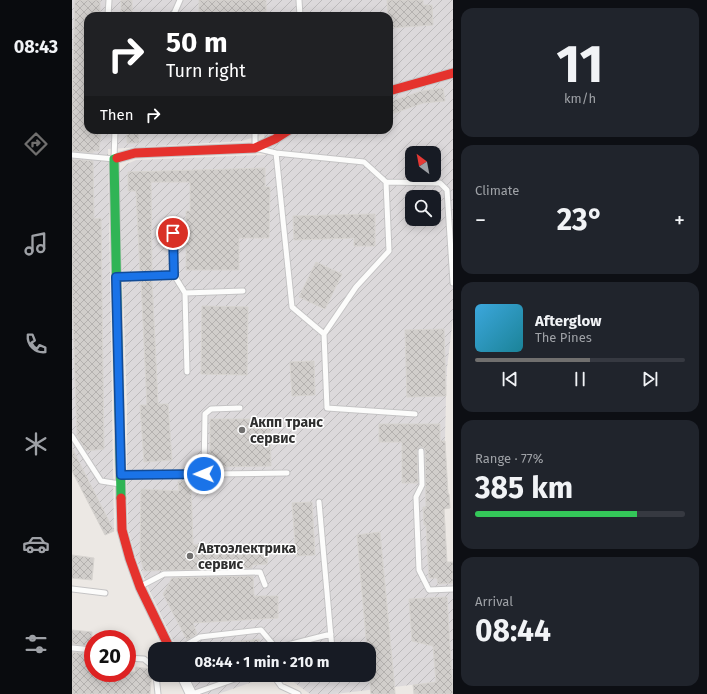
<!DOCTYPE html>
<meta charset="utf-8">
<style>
:root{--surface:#171b24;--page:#20242c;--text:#f1f3f6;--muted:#9ea1a6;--line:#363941;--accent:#706f6e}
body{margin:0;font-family:"Fira Sans",sans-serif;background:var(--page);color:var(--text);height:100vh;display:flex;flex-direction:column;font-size:15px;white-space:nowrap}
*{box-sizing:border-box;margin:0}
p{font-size:13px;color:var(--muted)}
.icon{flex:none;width:22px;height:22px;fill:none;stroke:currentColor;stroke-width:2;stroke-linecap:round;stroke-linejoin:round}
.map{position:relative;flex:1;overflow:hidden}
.drawer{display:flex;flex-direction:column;gap:8px;padding:8px;background:#0d0f14;width:254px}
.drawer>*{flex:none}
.banner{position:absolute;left:12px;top:12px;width:309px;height:122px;border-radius:12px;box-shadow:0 2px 10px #0003;background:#202124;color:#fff;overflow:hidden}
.needle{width:26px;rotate:328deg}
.controls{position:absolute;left:333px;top:146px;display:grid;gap:8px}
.controls a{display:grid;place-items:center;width:36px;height:36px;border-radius:8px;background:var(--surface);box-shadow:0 2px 10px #0003;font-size:20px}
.speed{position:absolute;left:12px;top:630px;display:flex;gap:8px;font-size:20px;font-weight:700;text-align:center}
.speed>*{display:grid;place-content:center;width:52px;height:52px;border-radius:50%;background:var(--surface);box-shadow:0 2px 10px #0003;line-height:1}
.speed .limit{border:6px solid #d22;background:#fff;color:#111}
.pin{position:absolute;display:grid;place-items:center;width:34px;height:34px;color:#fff;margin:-17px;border:2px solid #fff;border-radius:50%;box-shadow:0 1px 4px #0007}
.me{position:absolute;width:44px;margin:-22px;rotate:269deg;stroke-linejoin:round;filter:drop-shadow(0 0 3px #0008)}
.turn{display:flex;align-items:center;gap:14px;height:84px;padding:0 16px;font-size:18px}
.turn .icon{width:52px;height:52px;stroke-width:2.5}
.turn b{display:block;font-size:28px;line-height:34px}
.then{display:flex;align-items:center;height:38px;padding:0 16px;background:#0003;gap:8px;font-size:15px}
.big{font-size:30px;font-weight:700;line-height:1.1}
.drawer .tile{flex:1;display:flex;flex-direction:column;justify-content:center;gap:6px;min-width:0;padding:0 14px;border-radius:12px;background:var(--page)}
.drawer .dial{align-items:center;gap:0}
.dial b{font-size:52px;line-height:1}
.song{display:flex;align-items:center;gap:12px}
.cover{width:48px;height:48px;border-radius:6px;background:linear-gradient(135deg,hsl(200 70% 55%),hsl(190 70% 35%))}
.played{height:4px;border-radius:2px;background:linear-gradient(90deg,var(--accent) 55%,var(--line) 55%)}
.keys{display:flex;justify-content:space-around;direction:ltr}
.heat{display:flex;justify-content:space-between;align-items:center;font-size:22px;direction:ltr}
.charge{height:6px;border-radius:3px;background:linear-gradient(90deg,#34c759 77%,var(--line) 0)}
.trip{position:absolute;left:76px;top:642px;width:228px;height:40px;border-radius:12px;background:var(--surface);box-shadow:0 2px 10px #0003;font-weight:700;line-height:40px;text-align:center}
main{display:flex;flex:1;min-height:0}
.dock{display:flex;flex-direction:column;width:72px;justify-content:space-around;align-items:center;background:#090b0e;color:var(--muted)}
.dock .icon{width:28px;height:28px}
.dock .current{color:var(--accent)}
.dock b{font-size:18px;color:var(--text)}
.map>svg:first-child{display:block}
</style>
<main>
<nav class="dock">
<b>08:43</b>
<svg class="icon current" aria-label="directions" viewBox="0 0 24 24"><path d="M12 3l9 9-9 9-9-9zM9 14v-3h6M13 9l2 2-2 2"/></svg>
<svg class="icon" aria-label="music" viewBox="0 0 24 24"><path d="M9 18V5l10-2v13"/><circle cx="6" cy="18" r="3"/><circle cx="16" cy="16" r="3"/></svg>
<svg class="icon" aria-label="phone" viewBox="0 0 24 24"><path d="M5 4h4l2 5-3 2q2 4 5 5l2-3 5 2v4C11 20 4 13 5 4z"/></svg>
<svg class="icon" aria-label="climate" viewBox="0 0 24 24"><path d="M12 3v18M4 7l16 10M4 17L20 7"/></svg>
<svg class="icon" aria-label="car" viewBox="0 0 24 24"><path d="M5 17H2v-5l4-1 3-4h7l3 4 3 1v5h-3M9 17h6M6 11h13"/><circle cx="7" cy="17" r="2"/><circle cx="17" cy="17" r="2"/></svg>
<svg class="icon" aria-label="filters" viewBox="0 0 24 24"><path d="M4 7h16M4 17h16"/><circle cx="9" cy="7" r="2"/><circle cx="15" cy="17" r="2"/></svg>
</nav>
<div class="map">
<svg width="381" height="694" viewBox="0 0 381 694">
<defs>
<pattern id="industrial-furrows" width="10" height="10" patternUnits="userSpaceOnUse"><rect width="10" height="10" fill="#dcd9db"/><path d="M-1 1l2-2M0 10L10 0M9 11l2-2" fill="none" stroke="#bdbbbc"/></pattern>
<pattern id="building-cross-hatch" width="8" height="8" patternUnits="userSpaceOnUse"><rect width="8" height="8" fill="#d1cecb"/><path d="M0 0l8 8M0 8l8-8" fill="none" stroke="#b4b1af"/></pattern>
</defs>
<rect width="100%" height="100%" fill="#ece8e4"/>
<path fill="url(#industrial-furrows)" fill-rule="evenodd" d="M0 0H381V318L375 368 374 396 373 441 376 493 377 494 378 508 370 509 371 521 373 522 375 562H381V694L364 682 263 694H238L212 675H297V649H105L75 585 64 558 56 529 55 484V406L47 172 55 164 64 160 193 155 192 134 170 141 36 149 42 531 33 535 0 471ZM16 16H317V130H16ZM340 153H362V175H340ZM340 197H362V219H340Z
M117 675H201L146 694H125Z"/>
<path fill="url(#building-cross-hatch)" stroke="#d7d4d0" d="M3 0H28V16H16V130H29L27 151H21V153L0 151V96Z
M49 0H60V16H49Z
M127 0H194V16H127Z
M315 0H351V5H360L361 25 317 28Z
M371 88 373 101 351 103 317 115V102L350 91Z
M55 130H67V143H55Z
M0 159 21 161 22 219 29 218 32 449 14 451 5 436 0 288Z
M193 168V187H198L197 238H167V270H114V211H118V182H79L80 272H68L64 191H56V172Z
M303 214V246H282V238L222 240 221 216Z
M244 262 270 274 253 309 227 297Z
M69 280H80L86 404H96L100 460 72 462 68 405H75Z
M130 306 176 307 175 375 129 374Z
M372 329 374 396 335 397 333 330Z
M242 361 243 395 220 396 218 362Z
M138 419H198L199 466 138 467Z
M307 424H368V441H373L376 494H377L378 508 372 509 375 562H381V583L366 584 365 578H357L354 525H352L351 507H354L353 449 351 447H348L347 448 345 451 346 483H330V442H307Z
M0 448 41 529 42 531 33 535 0 471Z
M106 481H119L121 545 140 544V545L180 544V549L196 548 195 564 180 565V568L72 571 68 557 69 489 107 491Z
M240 502 243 555 224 556 220 503Z
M308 532 322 680 323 694H299L297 673V649H295L285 535Z
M0 555 22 558 20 580 0 578Z
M181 576 182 596H206V618L121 623 125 634 115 640 91 594 100 578Z
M375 597 381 694H342L341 685 364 682 361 646 340 641 337 599Z
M0 630 20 632 19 646 0 644Z
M187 639 188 649H155V643Z
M0 652 18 654V657H21V673H55V672H63L64 667 78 669 80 671 78 694H0Z"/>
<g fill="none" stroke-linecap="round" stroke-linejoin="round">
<defs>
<path id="lane" d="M227 0 228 16
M36 16 37 0
M101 16 108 0
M183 130V148L204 153 292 162 314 182 317 251 284 287 252 334 255 408 343 414
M204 153 220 307 252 334
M0 155 42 159 43 130
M314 182 368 183 375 190 381 283
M101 220 102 275
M46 277 102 275 113 293 171 291
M113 293 115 372
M0 436 29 481 48 484
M349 451 350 485 344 497 347 570 357 590 381 589
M132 474 133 414 139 409 168 408
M50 475 215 473
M247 502 260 649
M69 586 92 574 188 572 193 585
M0 589 33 593
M0 648 21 650
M107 649 128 637 189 630 204 648 259 634
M55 658 72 659 83 668
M84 675 86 694
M201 675 209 686 226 694
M263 675V677
M120 694 174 675"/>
<path id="street" d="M110 675 119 694"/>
<path id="fast" d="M45 158 42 159 49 498"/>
<path id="jam" d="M317 91 381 73
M45 158 63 153 183 148 203 139 217 130
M49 498 50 530 58 559 68 587 98 649"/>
</defs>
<use href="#lane" stroke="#c5c4c5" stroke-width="7"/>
<use href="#street" stroke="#c5c4c5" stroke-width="12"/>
<use href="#fast" stroke="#c5c4c5" stroke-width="11"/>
<use href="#jam" stroke="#c5c4c5" stroke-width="11"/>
<use href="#lane" stroke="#fcfcfb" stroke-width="5"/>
<use href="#street" stroke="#fcfcfb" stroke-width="10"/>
<use href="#fast" stroke="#30b455" stroke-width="9"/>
<use href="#jam" stroke="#e5322d" stroke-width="9"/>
</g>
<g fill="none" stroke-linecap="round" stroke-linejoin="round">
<defs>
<path id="route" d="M101 233 102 275 44 277 49 475 132 474"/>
</defs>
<use href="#route" stroke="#114b97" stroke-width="10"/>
<use href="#route" stroke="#1a73e8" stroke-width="7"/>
</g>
<g fill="#706f6e" stroke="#fff" stroke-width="1.5">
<circle cx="170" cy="430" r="4"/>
<circle cx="118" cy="556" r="4"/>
</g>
<g text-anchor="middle" stroke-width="3" stroke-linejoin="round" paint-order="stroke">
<g font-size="14" font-weight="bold" fill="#2e2e2e" stroke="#fff" text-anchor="start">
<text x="178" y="427">Акпп транс<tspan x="178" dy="16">сервис</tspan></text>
<text x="126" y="553">Автоэлектрика<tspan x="126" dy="16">сервис</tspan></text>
</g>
</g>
</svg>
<div class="controls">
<a><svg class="needle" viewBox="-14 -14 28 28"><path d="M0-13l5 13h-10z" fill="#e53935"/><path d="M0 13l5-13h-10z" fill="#9ea1a6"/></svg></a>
<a><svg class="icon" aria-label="search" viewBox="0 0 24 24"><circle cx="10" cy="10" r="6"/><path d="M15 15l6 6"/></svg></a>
</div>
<div class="speed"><div class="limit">20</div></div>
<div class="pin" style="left:101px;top:233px;background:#d93025"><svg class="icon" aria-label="arrive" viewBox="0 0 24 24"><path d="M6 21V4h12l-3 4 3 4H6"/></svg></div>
<svg class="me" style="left:132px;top:474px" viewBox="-20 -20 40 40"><circle r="17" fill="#1a73e8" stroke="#fff" stroke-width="3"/><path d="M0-11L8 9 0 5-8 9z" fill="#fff"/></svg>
<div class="trip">08:44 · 1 min · 210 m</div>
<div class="banner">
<div class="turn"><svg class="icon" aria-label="right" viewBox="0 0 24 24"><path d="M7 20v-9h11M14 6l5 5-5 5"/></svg><div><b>50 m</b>Turn right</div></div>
<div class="then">Then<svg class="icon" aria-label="right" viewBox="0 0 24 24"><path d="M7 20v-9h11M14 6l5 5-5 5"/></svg></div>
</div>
</div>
<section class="drawer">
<div class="tile dial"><b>11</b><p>km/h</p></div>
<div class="tile"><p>Climate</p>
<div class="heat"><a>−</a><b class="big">23°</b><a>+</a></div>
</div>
<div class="tile">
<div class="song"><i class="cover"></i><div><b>Afterglow</b><p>The Pines</p></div></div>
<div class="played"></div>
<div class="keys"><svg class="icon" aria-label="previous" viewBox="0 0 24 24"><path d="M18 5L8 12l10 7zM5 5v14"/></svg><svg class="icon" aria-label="pause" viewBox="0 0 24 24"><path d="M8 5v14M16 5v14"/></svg><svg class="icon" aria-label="next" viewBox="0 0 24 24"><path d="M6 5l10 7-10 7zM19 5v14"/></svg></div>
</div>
<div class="tile"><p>Range · 77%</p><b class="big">385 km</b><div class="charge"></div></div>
<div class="tile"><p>Arrival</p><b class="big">08:44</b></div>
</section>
</main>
